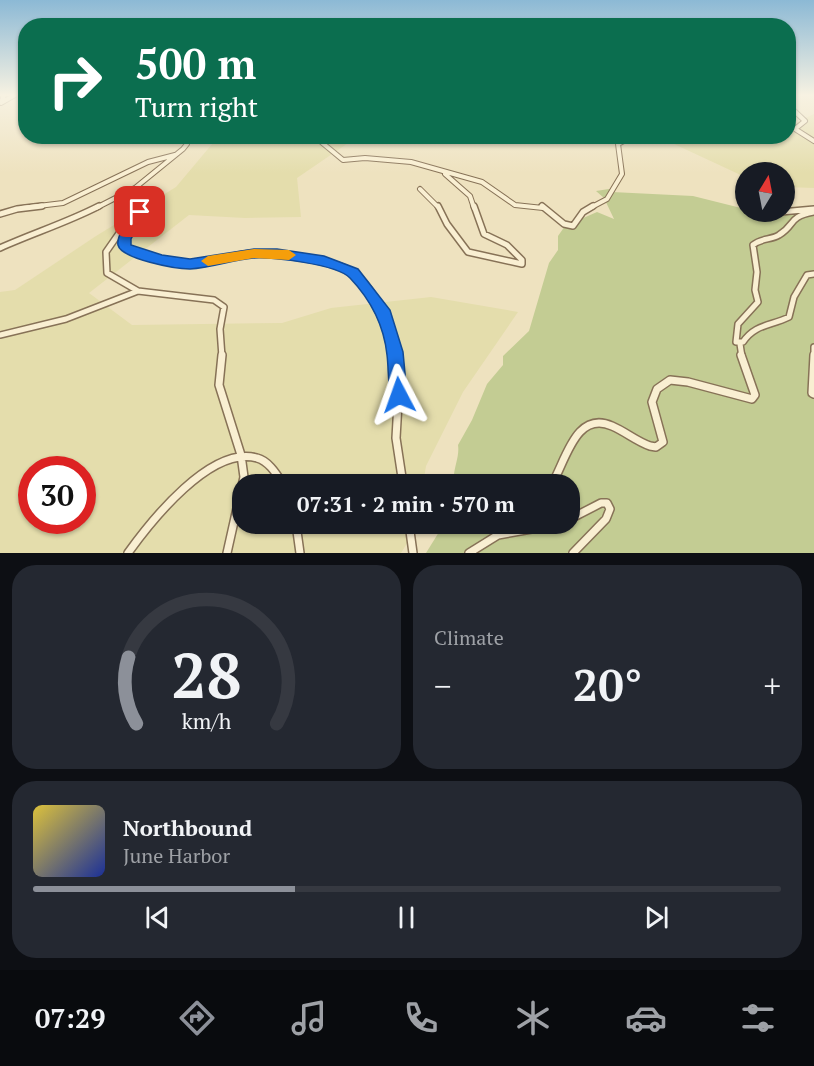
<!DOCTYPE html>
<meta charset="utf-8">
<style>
:root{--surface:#171b24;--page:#242831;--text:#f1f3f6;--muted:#9ea1a6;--line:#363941;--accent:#8c9099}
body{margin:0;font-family:"PT Serif",serif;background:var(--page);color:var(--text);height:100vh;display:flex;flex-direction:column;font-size:22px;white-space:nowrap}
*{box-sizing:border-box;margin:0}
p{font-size:20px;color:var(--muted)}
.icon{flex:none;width:33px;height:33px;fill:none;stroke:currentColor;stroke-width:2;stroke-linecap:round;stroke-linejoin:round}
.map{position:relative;height:553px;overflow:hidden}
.drawer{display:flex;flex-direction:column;gap:12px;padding:12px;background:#0d0f14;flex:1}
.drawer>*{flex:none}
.banner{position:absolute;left:18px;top:18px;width:778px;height:126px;border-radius:24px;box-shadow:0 2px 4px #0004;background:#0b6e4f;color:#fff;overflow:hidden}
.needle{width:39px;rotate:10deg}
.buttons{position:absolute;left:735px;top:162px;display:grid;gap:12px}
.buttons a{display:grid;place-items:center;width:60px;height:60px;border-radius:50%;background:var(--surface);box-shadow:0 2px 4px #0004;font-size:30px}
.speed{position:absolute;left:18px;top:456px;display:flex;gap:12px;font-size:30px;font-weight:700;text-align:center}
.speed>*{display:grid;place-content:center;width:78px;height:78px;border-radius:50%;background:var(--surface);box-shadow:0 2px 4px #0004;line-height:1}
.speed .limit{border:9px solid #d22;background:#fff;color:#111}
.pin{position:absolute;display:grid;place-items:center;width:51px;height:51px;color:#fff;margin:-26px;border-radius:12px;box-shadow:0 3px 9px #0006}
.me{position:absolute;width:66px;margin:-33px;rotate:356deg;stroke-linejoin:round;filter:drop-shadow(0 0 4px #0008)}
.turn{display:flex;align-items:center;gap:21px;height:126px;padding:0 18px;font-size:27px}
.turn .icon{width:78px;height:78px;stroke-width:2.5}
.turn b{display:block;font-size:42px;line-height:51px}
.big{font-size:45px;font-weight:700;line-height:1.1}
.drawer .card{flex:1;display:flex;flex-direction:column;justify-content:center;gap:9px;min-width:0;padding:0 21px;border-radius:24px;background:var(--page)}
.drawer .dial{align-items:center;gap:0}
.dial svg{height:156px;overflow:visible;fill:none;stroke:var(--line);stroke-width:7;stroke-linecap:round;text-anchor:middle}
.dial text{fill:var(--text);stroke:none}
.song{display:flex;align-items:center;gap:18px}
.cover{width:72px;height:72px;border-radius:9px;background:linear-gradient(135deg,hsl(50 70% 55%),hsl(230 70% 35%))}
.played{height:6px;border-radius:3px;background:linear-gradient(90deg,var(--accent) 35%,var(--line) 35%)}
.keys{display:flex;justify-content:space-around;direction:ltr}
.heat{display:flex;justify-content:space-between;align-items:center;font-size:33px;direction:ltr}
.drawer .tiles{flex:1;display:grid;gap:12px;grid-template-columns:1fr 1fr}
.card:last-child{grid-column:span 2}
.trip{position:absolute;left:232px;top:474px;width:348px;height:60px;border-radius:24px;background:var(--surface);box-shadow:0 2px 4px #0004;font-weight:700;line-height:60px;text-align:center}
.menu{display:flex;height:96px;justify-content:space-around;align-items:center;background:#090b0e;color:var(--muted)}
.menu .icon{width:42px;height:42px}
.menu .current{color:var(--accent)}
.menu b{font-size:27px;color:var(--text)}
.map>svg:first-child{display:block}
</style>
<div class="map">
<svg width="814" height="553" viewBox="0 0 814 553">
<rect width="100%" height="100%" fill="#eee2bf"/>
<path fill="#e4ddac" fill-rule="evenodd" d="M814 114V188L785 187 784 172H746L745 177 659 137 789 136V126Z
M218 137H357L297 178 301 217 245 218 189 215 89 293 132 325 282 323 331 308 431 297 518 312 463 392 426 466 423 484H243V524H419L401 553H0V292L15 290 96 236 176 187ZM32 470H82V520H32Z"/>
<path fill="#c3cc93" d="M609 189 612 192 693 196 745 209 746 212 775 216 814 210V553H426L444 524H570V484H454C452 470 460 458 458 445L472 420 487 384 503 365V356L529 331 549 263 558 250V236L565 226 597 212 614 219 604 198 596 191Z"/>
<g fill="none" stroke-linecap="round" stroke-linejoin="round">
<defs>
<path id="minor-far2" d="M4 95 1 103 15 95
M789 106 805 121 795 129 814 141
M314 136 343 160 365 158 411 162 482 182 515 205 543 208
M445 174 470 196 474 208
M420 189 439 208
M22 208 63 203 148 162 175 155
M96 208 135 188
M137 208 141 202V193L135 188 183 149 187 144 185 136
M140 208 141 204
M590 208 607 199 622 174 618 144 633 136"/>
<path id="minor-far1" d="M138 206 106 252 107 273 138 291 214 300 224 307 220 329 222 357
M141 206 139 214 123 242 128 250C146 255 167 264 186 264 209 264 232 254 254 253 277 252 340 260 357 275 378 294 392 329 396 357
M438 206 447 224 468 252 522 264V260L507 245 484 234 474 206
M542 206 564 224 573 226 583 212 593 206
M781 212 814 209
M814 212C787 217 796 225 779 235 771 240 761 238 753 245L757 272 755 290 758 302 738 324 736 342H743C755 324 771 326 789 317L794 297 807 275 814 274
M0 214 17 209 42 206
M0 248C33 233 66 223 99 206
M0 335 66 319 138 291
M740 344 742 357
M814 357V347"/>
<path id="minor" d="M222 355 219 385 241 455 244 477 227 553
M395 355 399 386 396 438 403 484
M814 355 812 393 814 394
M552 484C566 460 576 410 612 426 626 432 636 441 650 446L656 447 663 442 652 402 657 389 670 380 688 382 752 399 755 395 741 355
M570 519 601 503H607L610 509 606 519 573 553
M296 524 300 553
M409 524 413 553
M505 532 514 524
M128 553C151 521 211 445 257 458 269 461 277 475 283 484
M469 553 498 535 560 524"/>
</defs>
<use href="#minor-far2" stroke="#877257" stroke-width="6"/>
<use href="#minor-far1" stroke="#877257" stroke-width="8"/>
<use href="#minor" stroke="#877257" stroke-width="10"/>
<use href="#minor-far2" stroke="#f9efd2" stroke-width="4"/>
<use href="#minor-far1" stroke="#f9efd2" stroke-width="5"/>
<use href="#minor" stroke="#f9efd2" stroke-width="7"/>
</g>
<linearGradient id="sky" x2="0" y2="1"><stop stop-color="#8cb9d5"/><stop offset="0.55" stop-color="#f7f2e2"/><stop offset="1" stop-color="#f7f2e2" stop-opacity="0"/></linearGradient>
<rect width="814" height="173" fill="url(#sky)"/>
<path fill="#1a73e8" stroke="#114b97" stroke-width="1.5" d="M140 208 146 212 131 239V245L162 255 190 259 254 249H277L324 256 358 269 390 310 403 352 407 395 405 400 399 403 393 400C387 387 389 370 387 355 384 326 370 299 350 278 337 264 272 257 253 258 232 260 211 268 190 269 176 269 121 259 118 245 116 235 130 218 136 209Z"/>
<path fill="#f59e0b" d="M254 249 289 250 296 255 289 260 254 258 208 266 201 261 208 256Z"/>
</svg>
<div class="buttons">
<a><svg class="needle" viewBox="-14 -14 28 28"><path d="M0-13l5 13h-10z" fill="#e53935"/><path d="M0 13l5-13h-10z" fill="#9ea1a6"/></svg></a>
</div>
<div class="speed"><div class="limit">30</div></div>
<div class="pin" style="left:140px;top:212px;background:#d93025"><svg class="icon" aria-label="arrive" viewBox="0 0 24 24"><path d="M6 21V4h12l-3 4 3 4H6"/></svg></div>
<svg class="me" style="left:399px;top:395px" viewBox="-20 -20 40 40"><path d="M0-17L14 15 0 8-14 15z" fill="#1a73e8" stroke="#fff" stroke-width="4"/></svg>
<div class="trip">07:31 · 2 min · 570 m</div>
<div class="banner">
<div class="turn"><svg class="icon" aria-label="right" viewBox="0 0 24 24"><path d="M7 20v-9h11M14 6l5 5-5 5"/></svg><div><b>500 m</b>Turn right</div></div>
</div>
</div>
<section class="drawer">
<div class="tiles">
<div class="card dial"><svg viewBox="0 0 100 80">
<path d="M14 69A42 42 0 1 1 86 69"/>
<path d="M14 69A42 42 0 0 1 10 35" stroke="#8c9099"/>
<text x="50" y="56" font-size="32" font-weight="700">28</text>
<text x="50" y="72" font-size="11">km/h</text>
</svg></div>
<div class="card"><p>Climate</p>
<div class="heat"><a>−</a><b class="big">20°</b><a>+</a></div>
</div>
<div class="card">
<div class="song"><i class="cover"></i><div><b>Northbound</b><p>June Harbor</p></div></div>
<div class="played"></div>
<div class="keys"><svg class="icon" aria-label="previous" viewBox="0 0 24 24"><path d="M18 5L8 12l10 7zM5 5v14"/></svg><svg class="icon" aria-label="pause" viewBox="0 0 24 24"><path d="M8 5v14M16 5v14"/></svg><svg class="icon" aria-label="next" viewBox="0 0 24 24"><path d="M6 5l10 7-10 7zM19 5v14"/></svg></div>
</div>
</div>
</section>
<nav class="menu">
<b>07:29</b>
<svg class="icon current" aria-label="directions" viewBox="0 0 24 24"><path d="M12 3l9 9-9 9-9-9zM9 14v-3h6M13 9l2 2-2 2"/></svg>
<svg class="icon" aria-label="music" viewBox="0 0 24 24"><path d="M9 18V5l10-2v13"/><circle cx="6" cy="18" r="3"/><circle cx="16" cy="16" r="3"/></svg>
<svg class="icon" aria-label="phone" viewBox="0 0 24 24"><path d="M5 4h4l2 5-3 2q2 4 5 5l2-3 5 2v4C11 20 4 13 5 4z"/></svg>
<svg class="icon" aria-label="climate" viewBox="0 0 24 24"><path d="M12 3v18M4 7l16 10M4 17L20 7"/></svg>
<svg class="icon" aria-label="car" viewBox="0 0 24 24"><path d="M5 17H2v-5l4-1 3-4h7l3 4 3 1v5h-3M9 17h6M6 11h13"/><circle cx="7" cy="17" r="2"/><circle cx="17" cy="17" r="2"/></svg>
<svg class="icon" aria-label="filters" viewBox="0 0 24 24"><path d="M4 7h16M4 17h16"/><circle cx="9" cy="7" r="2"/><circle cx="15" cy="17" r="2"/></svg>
</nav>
